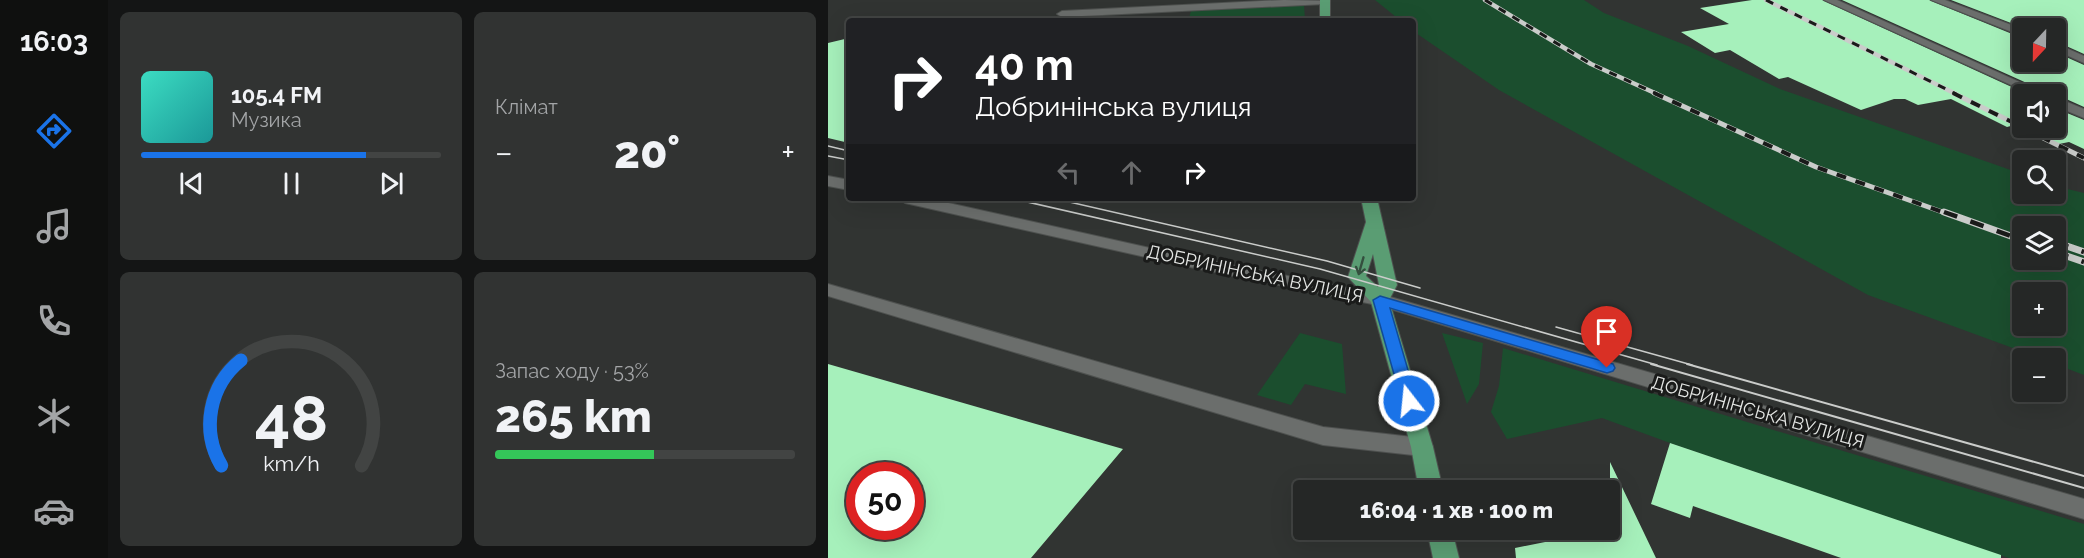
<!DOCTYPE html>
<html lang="uk">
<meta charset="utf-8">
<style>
:root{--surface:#252726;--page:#313332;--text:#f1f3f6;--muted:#a3a5a7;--line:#424443;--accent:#1a73e8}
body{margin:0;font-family:Raleway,sans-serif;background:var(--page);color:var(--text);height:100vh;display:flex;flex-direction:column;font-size:22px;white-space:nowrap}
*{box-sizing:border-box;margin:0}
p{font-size:20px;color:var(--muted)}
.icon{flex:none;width:33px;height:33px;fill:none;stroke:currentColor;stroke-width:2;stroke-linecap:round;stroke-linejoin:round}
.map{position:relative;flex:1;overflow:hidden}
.side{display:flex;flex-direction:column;gap:12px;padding:12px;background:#141515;width:720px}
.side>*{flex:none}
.top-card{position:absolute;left:18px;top:18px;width:570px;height:183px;border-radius:6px;box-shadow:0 6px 24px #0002,0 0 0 2px var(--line);background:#202124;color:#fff;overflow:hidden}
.needle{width:39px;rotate:202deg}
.fabs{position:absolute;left:1184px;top:18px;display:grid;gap:12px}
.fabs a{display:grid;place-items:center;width:54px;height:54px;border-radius:6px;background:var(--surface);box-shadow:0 6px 24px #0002,0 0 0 2px var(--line);font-size:30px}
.speed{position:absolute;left:18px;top:462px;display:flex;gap:12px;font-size:30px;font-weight:700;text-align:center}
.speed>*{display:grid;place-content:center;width:78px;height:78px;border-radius:50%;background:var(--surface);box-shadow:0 6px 24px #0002,0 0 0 2px var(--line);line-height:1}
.speed .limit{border:9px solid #d22;background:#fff;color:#111}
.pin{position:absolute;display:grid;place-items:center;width:51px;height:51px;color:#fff;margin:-62px -26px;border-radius:50% 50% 50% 0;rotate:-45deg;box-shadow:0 0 6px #0007}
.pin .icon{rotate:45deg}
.me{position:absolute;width:66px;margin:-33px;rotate:344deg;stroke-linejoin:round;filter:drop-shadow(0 0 4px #0008)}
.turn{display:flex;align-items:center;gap:21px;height:126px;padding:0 30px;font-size:27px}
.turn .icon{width:78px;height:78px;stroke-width:2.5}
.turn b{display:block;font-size:42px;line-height:51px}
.lanes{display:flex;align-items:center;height:57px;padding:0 30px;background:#0003;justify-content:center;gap:30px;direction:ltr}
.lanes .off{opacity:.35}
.big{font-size:45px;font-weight:800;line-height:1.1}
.side .card{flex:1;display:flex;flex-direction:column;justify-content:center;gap:9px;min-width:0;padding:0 21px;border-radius:9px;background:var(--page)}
.side .dial{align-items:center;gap:0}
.dial svg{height:156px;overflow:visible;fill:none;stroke:var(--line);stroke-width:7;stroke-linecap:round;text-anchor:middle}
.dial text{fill:var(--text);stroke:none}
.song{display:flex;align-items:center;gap:18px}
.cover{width:72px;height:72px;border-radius:9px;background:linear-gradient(135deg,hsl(170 70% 55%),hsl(180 70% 35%))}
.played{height:6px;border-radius:3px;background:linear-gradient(90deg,var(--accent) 75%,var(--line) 75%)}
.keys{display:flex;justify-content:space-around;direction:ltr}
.heat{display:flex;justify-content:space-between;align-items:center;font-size:33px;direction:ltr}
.charge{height:9px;border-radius:4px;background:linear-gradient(90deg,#34c759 53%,var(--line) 0)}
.side .tiles{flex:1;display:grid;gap:12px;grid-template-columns:repeat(2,1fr)}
.trip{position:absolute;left:465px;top:480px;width:327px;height:60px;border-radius:6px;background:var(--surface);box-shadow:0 6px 24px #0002,0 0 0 2px var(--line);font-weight:800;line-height:60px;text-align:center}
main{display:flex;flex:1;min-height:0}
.tabs{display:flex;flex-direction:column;width:108px;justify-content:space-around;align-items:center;background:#0f100f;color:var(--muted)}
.tabs .icon{width:42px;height:42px}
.tabs .current{color:var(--accent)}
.tabs b{font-size:27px;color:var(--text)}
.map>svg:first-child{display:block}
</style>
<main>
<nav class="tabs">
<b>16:03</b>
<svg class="icon current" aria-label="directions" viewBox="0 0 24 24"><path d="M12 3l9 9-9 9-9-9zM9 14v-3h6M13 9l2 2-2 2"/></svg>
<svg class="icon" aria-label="music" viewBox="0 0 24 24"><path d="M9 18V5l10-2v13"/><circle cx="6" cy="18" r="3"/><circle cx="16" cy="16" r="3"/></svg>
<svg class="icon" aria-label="phone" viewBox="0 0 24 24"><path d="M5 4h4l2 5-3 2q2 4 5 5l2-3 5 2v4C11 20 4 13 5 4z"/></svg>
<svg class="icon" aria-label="climate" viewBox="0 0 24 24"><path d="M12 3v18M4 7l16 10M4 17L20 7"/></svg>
<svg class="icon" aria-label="car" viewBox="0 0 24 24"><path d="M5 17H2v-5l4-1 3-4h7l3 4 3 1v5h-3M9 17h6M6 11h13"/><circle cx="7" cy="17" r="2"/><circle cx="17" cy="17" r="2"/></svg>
</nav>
<section class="side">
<div class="tiles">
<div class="card">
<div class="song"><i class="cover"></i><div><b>105.4 FM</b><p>Музика</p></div></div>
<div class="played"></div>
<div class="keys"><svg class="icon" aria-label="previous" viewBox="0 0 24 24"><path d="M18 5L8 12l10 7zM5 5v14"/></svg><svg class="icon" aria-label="pause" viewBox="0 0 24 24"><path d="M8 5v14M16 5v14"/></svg><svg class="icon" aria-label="next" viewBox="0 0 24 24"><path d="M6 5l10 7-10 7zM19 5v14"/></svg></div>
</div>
<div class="card"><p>Клімат</p>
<div class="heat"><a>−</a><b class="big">20°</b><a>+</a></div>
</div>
<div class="card dial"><svg viewBox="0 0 100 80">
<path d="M14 69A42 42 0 1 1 86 69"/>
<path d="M14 69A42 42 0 0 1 24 15" stroke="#1a73e8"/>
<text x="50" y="56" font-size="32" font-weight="700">48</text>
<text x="50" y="72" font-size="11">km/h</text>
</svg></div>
<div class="card"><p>Запас ходу · 53%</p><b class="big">265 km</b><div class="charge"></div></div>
</div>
</section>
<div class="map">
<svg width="1256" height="558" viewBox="0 0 1256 558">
<rect width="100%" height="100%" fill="#313432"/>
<path fill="#1b4e2e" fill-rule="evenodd" d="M547 0H756L776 13 860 46 952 89 1194 174V194H1227V186L1256 193V375L1227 364V358H1212L1040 295 671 90 585 31V21H573ZM1227 226V260H1194V226ZM1227 292V326H1194V292Z
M476 4 477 21H360L363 11 374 8Z
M472 333 514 344 518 394 477 384 463 405 429 395Z
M614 333 655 343 651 384 639 404Z
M675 348 1256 524V558H1181L842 443 774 418 679 439 663 412 671 386Z"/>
<path fill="#a6f0bb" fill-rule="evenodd" d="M924 0H994L1199 94H1194V126L1190 124 1179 127 1123 99 1090 105 1077 99H1066L1033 110 960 77 951 79 902 50 887 53 853 32 901 24 872 8Z
M1014 0H1101L1194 38V62H1227V52L1256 65V107L1227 94H1220L1219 92Z
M1123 0H1256V54L1227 41V28H1196Z
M21 38V143L0 138V43Z
M1227 108 1256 120V149L1241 142 1231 144 1197 128H1227Z
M0 364 295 449 203 558H0ZM32 476H82V526H32Z
M842 443 1173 555V558H1013L865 506 862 518 823 504Z
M782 462 828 558H688L687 548 752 535 749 530H782Z"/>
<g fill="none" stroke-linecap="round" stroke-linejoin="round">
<defs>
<path id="minor" d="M456 0 502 1 497 4 234 17 229 14 234 11Z
M996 0H1009L1218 94H1203Z
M1103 0H1117L1194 29V36Z
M1227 43 1256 56V63L1227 50Z
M1227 97 1256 109V118L1227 106Z
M0 176 21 180V190L0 186Z
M69 198H98L362 257 552 294 1256 499V519L549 305 362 267 77 203Z
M0 284 495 427 594 438 602 441 605 447 602 453 594 456 495 445 0 296Z"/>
<path id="major" d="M492 0H502V21H492Z
M533 198H549L569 285 561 300 605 447 615 490H591L583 447 543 302 520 277 538 222ZM545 254 551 285 550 287 538 276Z
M599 530H624L631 558H605Z"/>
</defs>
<use href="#minor" stroke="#4e514f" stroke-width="2"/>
<use href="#major" stroke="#4e514f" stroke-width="2"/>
<use href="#minor" fill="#6b6e6c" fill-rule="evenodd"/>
<use href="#major" fill="#5a9d73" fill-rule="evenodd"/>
<path stroke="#caccca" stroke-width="1.5" d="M0 146 21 151
M0 156 21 160
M182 198 492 269 829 365
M224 198 499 261 592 288
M728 327 864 365"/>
<path stroke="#caccca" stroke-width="2" d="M823 364 1256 488
M859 364 1256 476"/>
<defs>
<path id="rail-far2" d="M657 0 763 64 829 94
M938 0 1128 94"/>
<path id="rail-far1" d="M826 93 988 167 1120 214
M1125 93 1194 127
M1195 128 1256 158"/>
<path id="rail" d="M1116 212 1194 240
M1227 242 1256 252
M1227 252 1256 262"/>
</defs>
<use href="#rail-far2" stroke="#caccca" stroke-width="4.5"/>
<use href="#rail-far1" stroke="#caccca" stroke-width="5"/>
<use href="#rail" stroke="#caccca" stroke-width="7"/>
<use href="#rail-far2" stroke="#1a1b1a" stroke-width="3" stroke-dasharray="8" stroke-linecap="butt"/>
<use href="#rail-far1" stroke="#1a1b1a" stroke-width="4" stroke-dasharray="10" stroke-linecap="butt"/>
<use href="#rail" stroke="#1a1b1a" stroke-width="4.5" stroke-dasharray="14" stroke-linecap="butt"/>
</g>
<defs><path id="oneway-shaft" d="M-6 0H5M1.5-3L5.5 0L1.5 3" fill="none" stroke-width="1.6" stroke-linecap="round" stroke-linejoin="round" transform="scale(1.5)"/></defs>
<use stroke="#344f3e" href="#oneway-shaft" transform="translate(533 266) rotate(106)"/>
<path fill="#1a73e8" stroke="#114b97" stroke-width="1.5" d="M552 296 785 364 787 368 785 371 779 373 562 308 589 401 587 406H575L545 300Z"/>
<g text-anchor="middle" stroke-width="6" stroke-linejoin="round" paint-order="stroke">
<g font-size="18" fill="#e5e7e5" stroke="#1a1b1a">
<text transform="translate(427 274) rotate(12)" y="6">ДОБРИНІНСЬКА ВУЛИЦЯ</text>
<text transform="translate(930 412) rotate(16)" y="6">ДОБРИНІНСЬКА ВУЛИЦЯ</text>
</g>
</g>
</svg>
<div class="fabs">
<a><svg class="needle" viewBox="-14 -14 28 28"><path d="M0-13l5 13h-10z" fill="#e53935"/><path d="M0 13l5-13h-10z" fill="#a3a5a7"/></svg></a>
<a><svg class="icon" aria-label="sound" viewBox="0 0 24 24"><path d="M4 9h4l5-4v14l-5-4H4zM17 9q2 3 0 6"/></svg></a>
<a><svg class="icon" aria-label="search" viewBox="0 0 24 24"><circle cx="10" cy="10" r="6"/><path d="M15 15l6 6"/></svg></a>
<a><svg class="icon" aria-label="layers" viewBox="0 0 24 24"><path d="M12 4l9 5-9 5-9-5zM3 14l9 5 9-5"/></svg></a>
<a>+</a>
<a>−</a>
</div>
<div class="speed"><div class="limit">50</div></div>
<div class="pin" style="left:779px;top:368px;background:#d93025"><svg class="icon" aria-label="arrive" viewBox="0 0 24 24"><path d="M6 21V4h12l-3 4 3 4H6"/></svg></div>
<svg class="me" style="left:581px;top:401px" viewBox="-20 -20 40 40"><circle r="17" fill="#1a73e8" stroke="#fff" stroke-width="3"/><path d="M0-11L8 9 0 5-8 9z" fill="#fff"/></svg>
<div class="trip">16:04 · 1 хв · 100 m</div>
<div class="top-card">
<div class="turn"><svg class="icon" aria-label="right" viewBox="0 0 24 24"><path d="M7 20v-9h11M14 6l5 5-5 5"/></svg><div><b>40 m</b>Добринінська вулиця</div></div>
<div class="lanes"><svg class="icon off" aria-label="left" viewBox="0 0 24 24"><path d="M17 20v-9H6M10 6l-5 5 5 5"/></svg><svg class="icon off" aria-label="ahead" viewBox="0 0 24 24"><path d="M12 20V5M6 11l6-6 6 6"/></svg><svg class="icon" aria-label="right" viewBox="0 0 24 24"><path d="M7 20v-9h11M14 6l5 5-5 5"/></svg></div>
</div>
</div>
</main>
